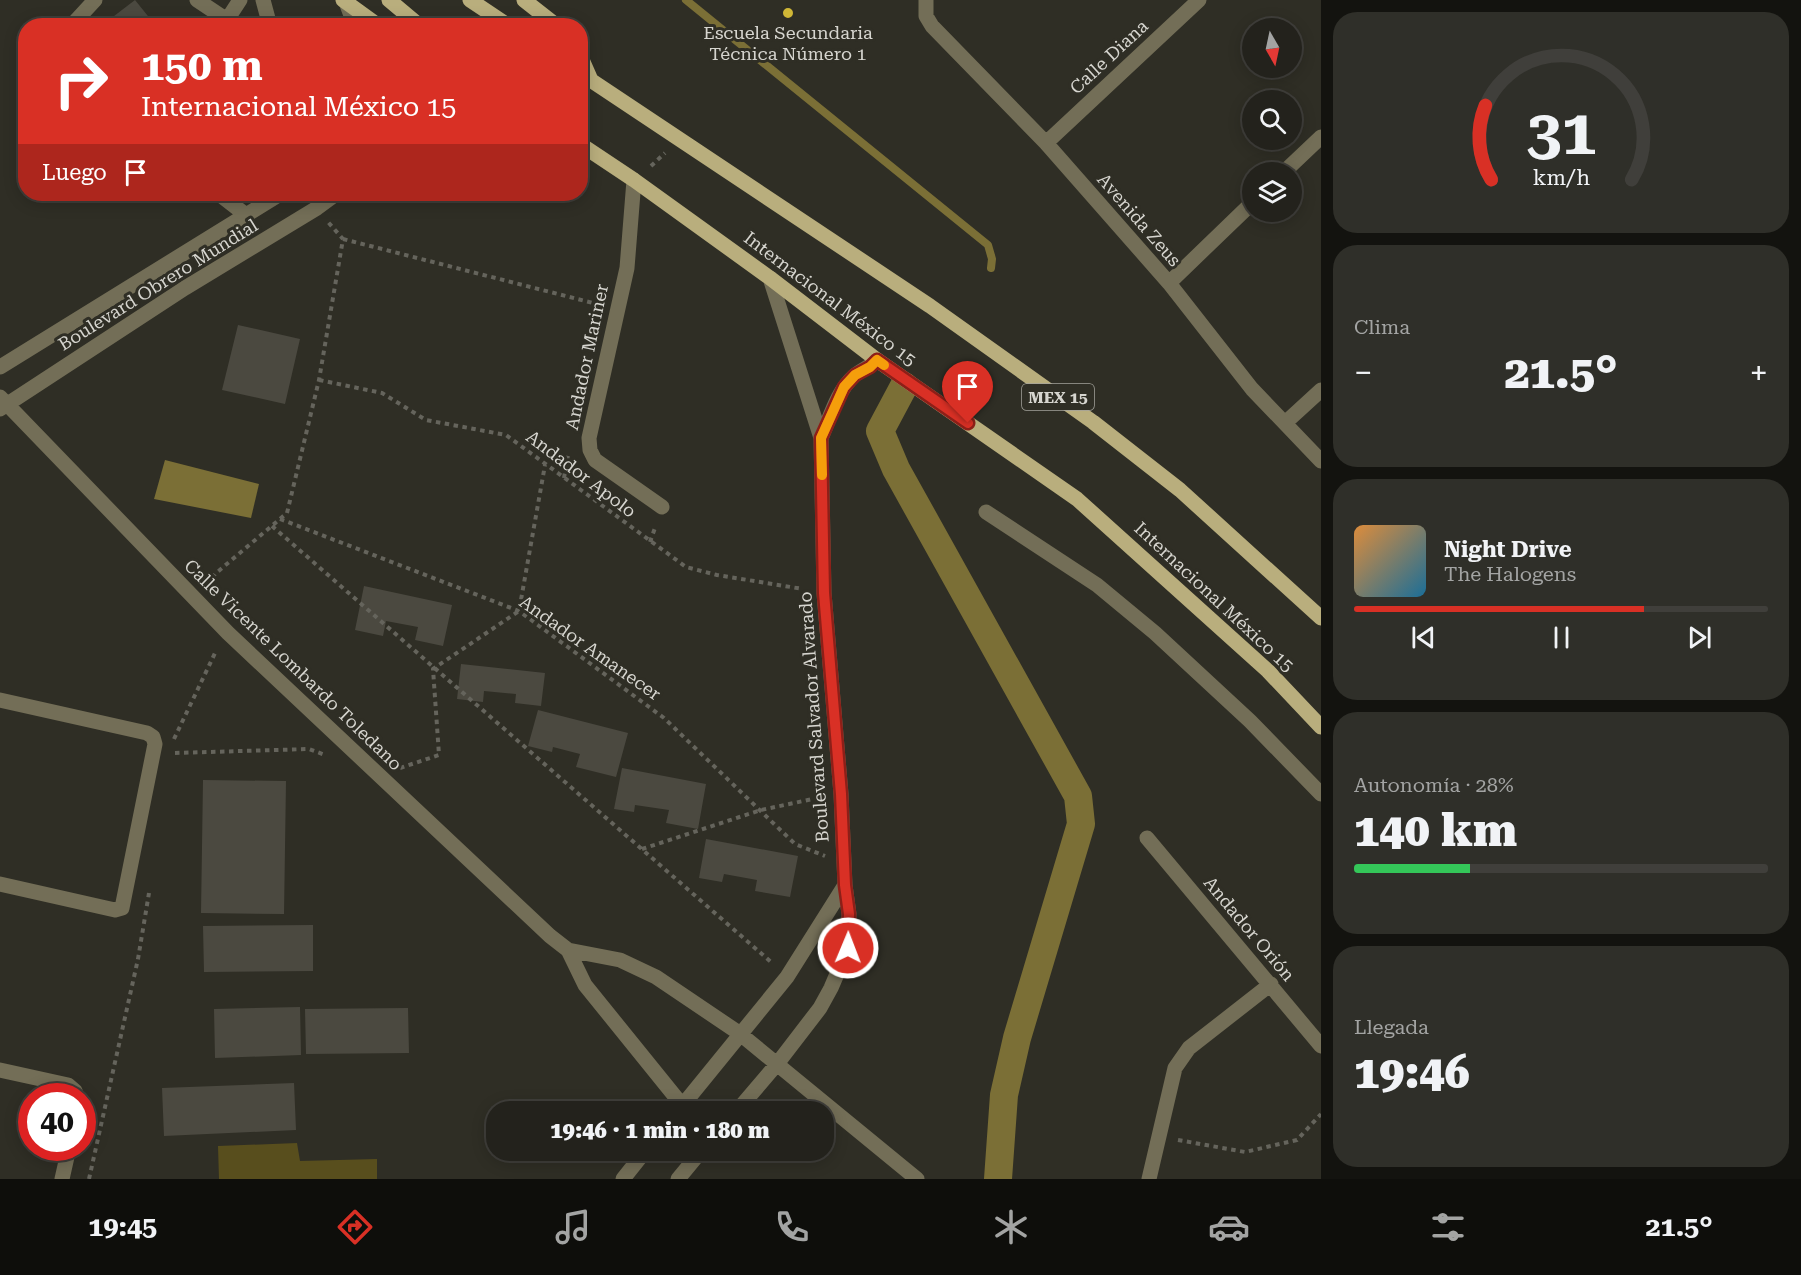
<!DOCTYPE html>
<html lang="es">
<meta charset="utf-8">
<style>
:root{--surface:#23221c;--page:#2f2f29;--text:#f1f3f6;--muted:#a3a4a3;--line:#403f3b;--accent:#d93025}
body{margin:0;font-family:"Roboto Serif",serif;background:var(--page);color:var(--text);height:100vh;display:flex;flex-direction:column;font-size:22px;white-space:nowrap}
*{box-sizing:border-box;margin:0}
p{font-size:20px;color:var(--muted)}
.icon{flex:none;width:33px;height:33px;fill:none;stroke:currentColor;stroke-width:2;stroke-linecap:round;stroke-linejoin:round}
.map{position:relative;flex:1;overflow:hidden}
.panel{display:flex;flex-direction:column;gap:12px;padding:12px;background:#13130f;width:480px}
.panel>*{flex:none}
.banner{position:absolute;left:18px;top:18px;width:570px;height:183px;border-radius:24px;box-shadow:0 3px 15px #0003,0 0 0 2px var(--line);background:#d93025;color:#fff;overflow:hidden}
.needle{width:39px;rotate:171deg}
.buttons{position:absolute;left:1242px;top:18px;display:grid;gap:12px}
.buttons a{display:grid;place-items:center;width:60px;height:60px;border-radius:50%;background:var(--surface);box-shadow:0 3px 15px #0003,0 0 0 2px var(--line);font-size:30px}
.speed{position:absolute;left:18px;top:1083px;display:flex;gap:12px;font-size:30px;font-weight:700;text-align:center}
.speed>*{display:grid;place-content:center;width:78px;height:78px;border-radius:50%;background:var(--surface);box-shadow:0 3px 15px #0003,0 0 0 2px var(--line);line-height:1}
.speed .limit{border:9px solid #d22;background:#fff;color:#111}
.pin{position:absolute;display:grid;place-items:center;width:51px;height:51px;color:#fff;margin:-62px -26px;border-radius:50% 50% 50% 0;rotate:-45deg;box-shadow:0 0 6px #0007}
.pin .icon{rotate:45deg}
.me{position:absolute;width:66px;margin:-33px;rotate:1deg;stroke-linejoin:round;filter:drop-shadow(0 0 4px #0008)}
.turn{display:flex;align-items:center;gap:21px;height:126px;padding:0 24px;font-size:27px}
.turn .icon{width:78px;height:78px;stroke-width:2.5}
.turn b{display:block;font-size:42px;line-height:51px}
.then{display:flex;align-items:center;height:57px;padding:0 24px;background:#0003;gap:12px;font-size:22px}
.big{font-size:45px;font-weight:800;line-height:1.1}
.panel .widget{flex:1;display:flex;flex-direction:column;justify-content:center;gap:9px;min-width:0;padding:0 21px;border-radius:24px;background:var(--page)}
.panel .dial{align-items:center;gap:0}
.dial svg{height:156px;overflow:visible;fill:none;stroke:var(--line);stroke-width:7;stroke-linecap:round;text-anchor:middle}
.dial text{fill:var(--text);stroke:none}
.song{display:flex;align-items:center;gap:18px}
.cover{width:72px;height:72px;border-radius:9px;background:linear-gradient(135deg,hsl(30 70% 55%),hsl(200 70% 35%))}
.played{height:6px;border-radius:3px;background:linear-gradient(90deg,var(--accent) 70%,var(--line) 70%)}
.keys{display:flex;justify-content:space-around;direction:ltr}
.heat{display:flex;justify-content:space-between;align-items:center;font-size:33px;direction:ltr}
.charge{height:9px;border-radius:4px;background:linear-gradient(90deg,#34c759 28%,var(--line) 0)}
.trip{position:absolute;left:486px;top:1101px;width:348px;height:60px;border-radius:24px;background:var(--surface);box-shadow:0 3px 15px #0003,0 0 0 2px var(--line);font-weight:800;line-height:60px;text-align:center}
.tab-bar{display:flex;height:96px;justify-content:space-around;align-items:center;background:#0e0e0b;color:var(--muted)}
.tab-bar .icon{width:42px;height:42px}
.tab-bar .current{color:var(--accent)}
.tab-bar b{font-size:27px;color:var(--text)}
main{display:flex;flex:1;min-height:0}
.map>svg:first-child{display:block}
</style>
<main>
<div class="map">
<svg width="1321" height="1179" viewBox="0 0 1321 1179">
<rect width="100%" height="100%" fill="#2f2e25"/>
<path fill="#584e1d" d="M297 1143 300 1161 377 1159V1179H219L218 1146Z"/>
<path fill="#7b6f36" d="M165 460 259 484 251 518 154 499Z"/>
<g fill="none" stroke-linecap="round" stroke-linejoin="round">
<path stroke="#7b6f36" stroke-width="8" d="M686 0 988 245 992 259 991 268"/>
<path stroke="#7b6f36" stroke-width="28" d="M904 386 880 431 896 469 1078 796 1081 824 1017 1038 1004 1095 998 1179"/>
</g>
<path fill="#4b4940" d="M135 0 156 26H101Z
M238 325 300 339 285 404 222 390Z
M364 586 452 605 443 646 415 640 418 627 386 621 383 636 355 630Z
M461 664 545 673 541 706 515 703 516 694 484 691 483 702 457 699Z
M538 710 628 733 616 777 576 767 580 754 553 747 552 752 528 746Z
M622 768 706 784 698 829 666 823 669 810 635 805 634 812 614 809Z
M203 780 286 781 284 914 201 913Z
M706 839 798 856 790 897 755 891 757 880 724 874 722 882 699 878Z
M313 925V971L204 972 203 926Z
M300 1007 301 1055 215 1058 214 1009Z
M408 1008 409 1053 306 1054 305 1009Z
M294 1083 296 1130 164 1136 162 1088Z"/>
<g fill="none" stroke-linecap="round" stroke-linejoin="round">
<path stroke="#65645c" stroke-width="4" stroke-dasharray="4.5 4.5" stroke-linecap="butt" d="M651 166 665 153
M343 239 597 304
M319 380 382 393 426 420 506 435 686 567 717 575 803 589
M564 478 568 455
M280 519 519 611 664 718 795 844 825 856
M272 526 771 962
M650 542 656 525
M207 585 215 574 287 513 319 380 343 239 328 222
M174 739 216 651
M175 753 309 749 325 755
M400 768 439 755 433 669 519 611 545 465
M642 849 761 810 822 797
M1178 1140 1245 1152 1297 1140 1321 1114
M89 1179 138 959 149 893"/>
<path stroke="#736e57" stroke-width="15" d="M197 0 227 20
M263 0 270 26
M926 0V16L932 26 1046 143 1169 283 1252 389 1321 461
M346 2 355 26
M71 26 95 0
M223 26 240 0
M1046 143 1199 0
M1284 172 1321 137
M634 180 627 268 589 438 590 450 595 460 662 507
M219 194 246 215
M1169 283 1252 203
M0 367 280 194
M0 397 228 633 550 936 568 950 585 985 682 1105
M0 409 185 288 317 208 336 194
M1285 423 1321 390
M821 438C830 418 837 391 854 376 861 370 870 367 877 360
M986 512 1097 585 1155 633 1250 721 1321 794
M0 700 147 733 153 737 155 744 122 908 115 910 0 884
M1147 838 1321 1046
M568 950 620 960 656 977 739 1033 917 1179
M0 1070 68 1085 75 1091 77 1096
M678 1111 787 977 845 885
M736 1112 777 1064 820 1008 831 988 848 948 849 914 845 885 841 794 824 593 821 438 770 278
M62 1179 69 1148
M623 1179 646 1150
M678 1179 702 1150
M1149 1179 1175 1068 1189 1048 1271 984"/>
<path stroke="#b9ae7d" stroke-width="15" d="M343 0 379 26
M389 0 420 26
M470 0 509 26
M524 0 557 26
M580 55 591 80
M580 73 930 306 1093 422 1180 490 1321 618
M580 144 634 180 770 278 877 360 1077 499 1268 671 1321 727"/>
</g>
<g fill="none" stroke-linecap="round" stroke-linejoin="round">
<defs>
<path id="route" d="M848 948 849 914 845 885 841 794 824 593 821 438 844 387 855 375 870 367 877 360 968 423"/>
</defs>
<use href="#route" stroke="#8d1f18" stroke-width="15"/>
<use href="#route" stroke="#d93025" stroke-width="10"/>
<path stroke="#f59e0b" stroke-width="10" d="M822 475 821 438 844 387 855 375 870 367 877 360 884 365"/>
</g>
<circle fill="#d0b736" stroke="#2f2e25" stroke-width="2" cx="788" cy="13" r="6"/>
<g text-anchor="middle" stroke-width="6" stroke-linejoin="round" paint-order="stroke">
<rect fill="#2f2e25" stroke="#a4a39c" stroke-width="1.5" x="1022" y="384" width="72" height="26" rx="4.5"/>
<g font-size="16" font-weight="bold" fill="#d6d5cf">
<text x="1058" y="403">MEX 15</text>
</g>
<g font-size="18" fill="#d6d5cf" stroke="#2f2e25">
<text x="788" y="39">Escuela Secundaria<tspan x="788" dy="21">Técnica Número 1</tspan></text>
</g>
<g font-size="18" fill="#d6d5cf" stroke="#2f2e25">
<text transform="translate(1109 57) rotate(-43)" y="6">Calle Diana</text>
<text transform="translate(1139 220) rotate(49)" y="6">Avenida Zeus</text>
<text transform="translate(158 285) rotate(-32)" y="6">Boulevard Obrero Mundial</text>
<text transform="translate(830 299) rotate(37)" y="6">Internacional México 15</text>
<text transform="translate(587 357) rotate(-78)" y="6">Andador Mariner</text>
<text transform="translate(581 474) rotate(37)" y="6">Andador Apolo</text>
<text transform="translate(1214 597) rotate(43)" y="6">Internacional México 15</text>
<text transform="translate(590 648) rotate(35)" y="6">Andador Amanecer</text>
<text transform="translate(293 665) rotate(44)" y="6">Calle Vicente Lombardo Toledano</text>
<text transform="translate(814 717) rotate(-94)" y="6">Boulevard Salvador Alvarado</text>
<text transform="translate(1249 929) rotate(50)" y="6">Andador Orión</text>
</g>
</g>
</svg>
<div class="buttons">
<a><svg class="needle" viewBox="-14 -14 28 28"><path d="M0-13l5 13h-10z" fill="#e53935"/><path d="M0 13l5-13h-10z" fill="#a3a4a3"/></svg></a>
<a><svg class="icon" aria-label="search" viewBox="0 0 24 24"><circle cx="10" cy="10" r="6"/><path d="M15 15l6 6"/></svg></a>
<a><svg class="icon" aria-label="layers" viewBox="0 0 24 24"><path d="M12 4l9 5-9 5-9-5zM3 14l9 5 9-5"/></svg></a>
</div>
<div class="speed"><div class="limit">40</div></div>
<div class="pin" style="left:968px;top:423px;background:#d93025"><svg class="icon" aria-label="arrive" viewBox="0 0 24 24"><path d="M6 21V4h12l-3 4 3 4H6"/></svg></div>
<svg class="me" style="left:848px;top:948px" viewBox="-20 -20 40 40"><circle r="17" fill="#d93025" stroke="#fff" stroke-width="3"/><path d="M0-11L8 9 0 5-8 9z" fill="#fff"/></svg>
<div class="trip">19:46 · 1 min · 180 m</div>
<div class="banner">
<div class="turn"><svg class="icon" aria-label="right" viewBox="0 0 24 24"><path d="M7 20v-9h11M14 6l5 5-5 5"/></svg><div><b>150 m</b>Internacional México 15</div></div>
<div class="then">Luego<svg class="icon" aria-label="arrive" viewBox="0 0 24 24"><path d="M6 21V4h12l-3 4 3 4H6"/></svg></div>
</div>
</div>
<section class="panel">
<div class="widget dial"><svg viewBox="0 0 100 80">
<path d="M14 69A42 42 0 1 1 86 69"/>
<path d="M14 69A42 42 0 0 1 11 31" stroke="#d93025"/>
<text x="50" y="56" font-size="32" font-weight="700">31</text>
<text x="50" y="72" font-size="11">km/h</text>
</svg></div>
<div class="widget"><p>Clima</p>
<div class="heat"><a>−</a><b class="big">21.5°</b><a>+</a></div>
</div>
<div class="widget">
<div class="song"><i class="cover"></i><div><b>Night Drive</b><p>The Halogens</p></div></div>
<div class="played"></div>
<div class="keys"><svg class="icon" aria-label="previous" viewBox="0 0 24 24"><path d="M18 5L8 12l10 7zM5 5v14"/></svg><svg class="icon" aria-label="pause" viewBox="0 0 24 24"><path d="M8 5v14M16 5v14"/></svg><svg class="icon" aria-label="next" viewBox="0 0 24 24"><path d="M6 5l10 7-10 7zM19 5v14"/></svg></div>
</div>
<div class="widget"><p>Autonomía · 28%</p><b class="big">140 km</b><div class="charge"></div></div>
<div class="widget"><p>Llegada</p><b class="big">19:46</b></div>
</section>
</main>
<nav class="tab-bar">
<b>19:45</b>
<svg class="icon current" aria-label="directions" viewBox="0 0 24 24"><path d="M12 3l9 9-9 9-9-9zM9 14v-3h6M13 9l2 2-2 2"/></svg>
<svg class="icon" aria-label="music" viewBox="0 0 24 24"><path d="M9 18V5l10-2v13"/><circle cx="6" cy="18" r="3"/><circle cx="16" cy="16" r="3"/></svg>
<svg class="icon" aria-label="phone" viewBox="0 0 24 24"><path d="M5 4h4l2 5-3 2q2 4 5 5l2-3 5 2v4C11 20 4 13 5 4z"/></svg>
<svg class="icon" aria-label="climate" viewBox="0 0 24 24"><path d="M12 3v18M4 7l16 10M4 17L20 7"/></svg>
<svg class="icon" aria-label="car" viewBox="0 0 24 24"><path d="M5 17H2v-5l4-1 3-4h7l3 4 3 1v5h-3M9 17h6M6 11h13"/><circle cx="7" cy="17" r="2"/><circle cx="17" cy="17" r="2"/></svg>
<svg class="icon" aria-label="filters" viewBox="0 0 24 24"><path d="M4 7h16M4 17h16"/><circle cx="9" cy="7" r="2"/><circle cx="15" cy="17" r="2"/></svg>
<b>21.5°</b>
</nav>
